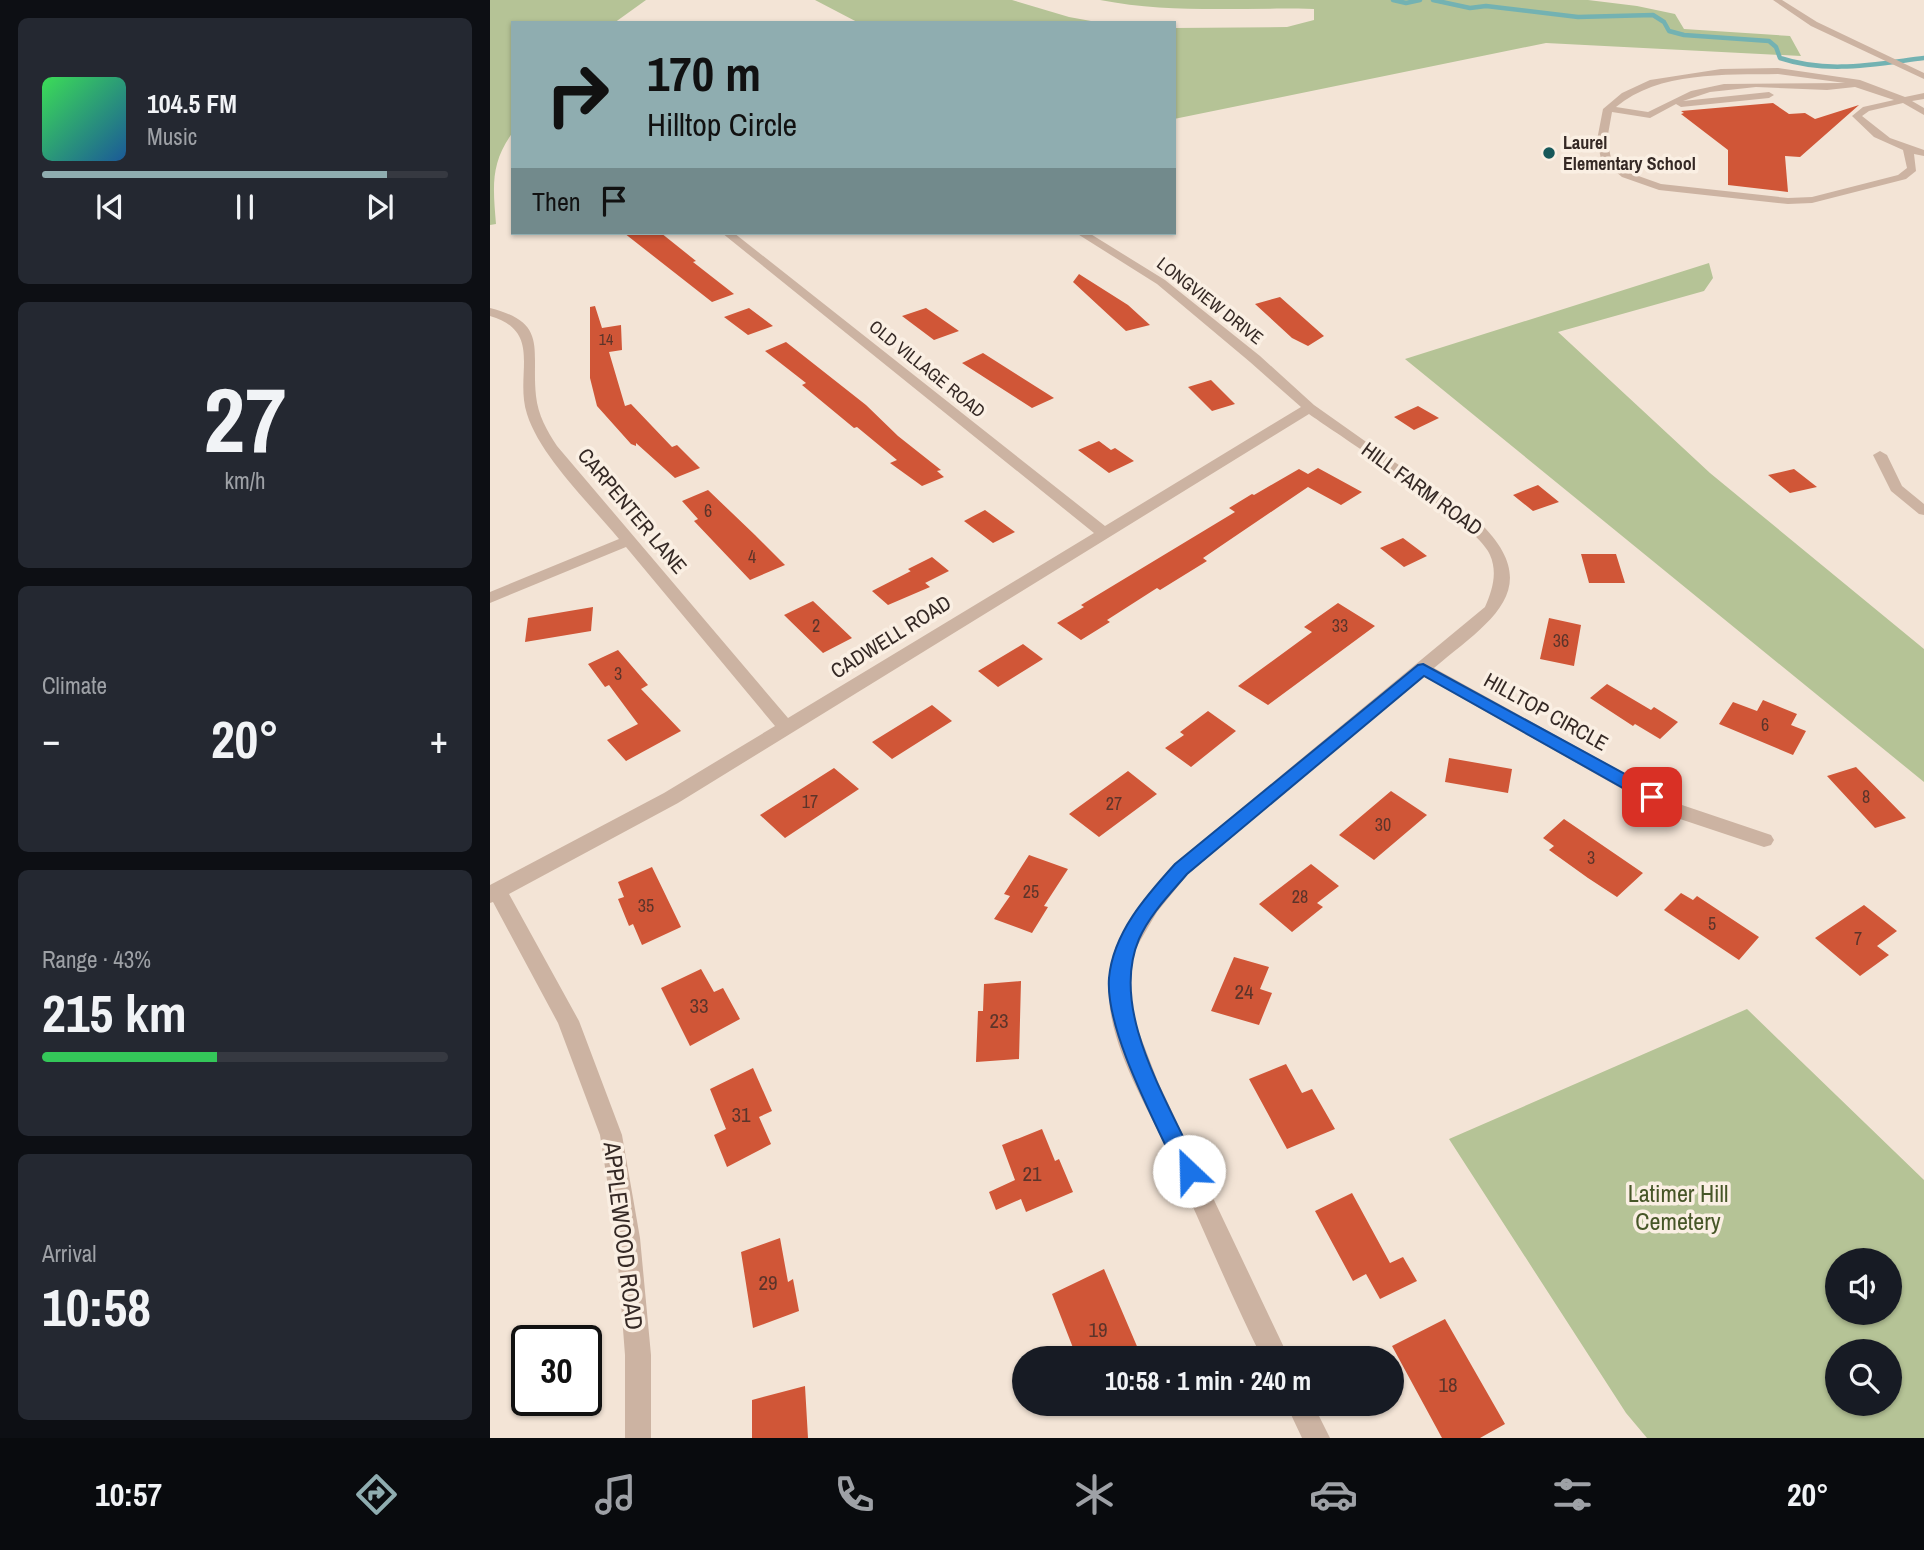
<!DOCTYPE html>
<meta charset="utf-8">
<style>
:root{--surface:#171b24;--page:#242831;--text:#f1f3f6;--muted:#9ea1a6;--line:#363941;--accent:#8fadb0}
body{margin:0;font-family:"Archivo Narrow",sans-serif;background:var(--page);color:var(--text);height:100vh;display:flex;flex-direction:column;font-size:26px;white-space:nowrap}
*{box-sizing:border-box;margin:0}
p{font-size:23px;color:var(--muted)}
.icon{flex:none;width:38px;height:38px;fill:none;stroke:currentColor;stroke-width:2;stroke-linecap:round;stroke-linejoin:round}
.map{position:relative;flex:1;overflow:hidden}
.drawer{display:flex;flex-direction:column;gap:18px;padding:18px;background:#0d0f14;width:490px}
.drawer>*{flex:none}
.top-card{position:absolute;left:21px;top:21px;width:665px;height:214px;border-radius:0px;box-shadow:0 2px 5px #0004;background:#8fadb0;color:#111;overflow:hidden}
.buttons{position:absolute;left:1335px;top:1248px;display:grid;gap:14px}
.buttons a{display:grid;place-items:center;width:77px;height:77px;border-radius:50%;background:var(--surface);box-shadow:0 2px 5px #0004;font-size:35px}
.speed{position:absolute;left:21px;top:1325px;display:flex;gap:14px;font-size:35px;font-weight:700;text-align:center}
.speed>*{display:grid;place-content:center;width:91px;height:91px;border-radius:50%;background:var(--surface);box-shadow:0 2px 5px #0004;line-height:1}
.speed .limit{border:4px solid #111;border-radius:10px;background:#fff;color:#111}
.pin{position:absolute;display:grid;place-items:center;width:60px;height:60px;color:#fff;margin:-30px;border-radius:14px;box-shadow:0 4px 10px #0006}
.me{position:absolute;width:77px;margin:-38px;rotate:336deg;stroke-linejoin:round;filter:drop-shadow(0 0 5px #0008)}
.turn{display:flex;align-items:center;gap:24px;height:147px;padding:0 21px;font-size:32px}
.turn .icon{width:91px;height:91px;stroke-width:2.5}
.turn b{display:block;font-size:49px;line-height:60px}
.then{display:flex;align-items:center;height:66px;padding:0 21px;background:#0003;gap:14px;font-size:26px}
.big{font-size:52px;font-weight:700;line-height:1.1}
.drawer .tile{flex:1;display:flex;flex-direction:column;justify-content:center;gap:10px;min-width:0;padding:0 24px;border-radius:10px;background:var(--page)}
.drawer .dial{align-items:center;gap:0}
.dial b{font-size:91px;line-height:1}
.song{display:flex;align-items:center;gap:21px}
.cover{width:84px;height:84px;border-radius:10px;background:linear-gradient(135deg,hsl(130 70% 55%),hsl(210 70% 35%))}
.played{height:7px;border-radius:4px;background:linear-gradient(90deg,var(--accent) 85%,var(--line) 85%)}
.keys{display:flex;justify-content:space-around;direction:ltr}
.heat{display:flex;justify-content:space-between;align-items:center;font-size:38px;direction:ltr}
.charge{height:10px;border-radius:5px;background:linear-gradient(90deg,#34c759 43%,var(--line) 0)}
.trip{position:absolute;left:522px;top:1346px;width:392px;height:70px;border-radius:35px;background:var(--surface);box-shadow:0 2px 5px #0004;font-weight:700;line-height:70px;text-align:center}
.tabs{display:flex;height:112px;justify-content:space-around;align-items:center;background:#090b0e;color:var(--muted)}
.tabs .icon{width:49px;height:49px}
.tabs .on{color:var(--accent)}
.tabs b{font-size:32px;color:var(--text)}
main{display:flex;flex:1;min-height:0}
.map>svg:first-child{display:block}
</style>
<main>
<section class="drawer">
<div class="tile">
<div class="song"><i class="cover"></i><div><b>104.5 FM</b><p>Music</p></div></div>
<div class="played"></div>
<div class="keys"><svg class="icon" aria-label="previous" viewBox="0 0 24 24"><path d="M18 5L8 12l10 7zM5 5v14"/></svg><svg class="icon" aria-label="pause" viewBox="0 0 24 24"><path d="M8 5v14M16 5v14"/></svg><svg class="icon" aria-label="next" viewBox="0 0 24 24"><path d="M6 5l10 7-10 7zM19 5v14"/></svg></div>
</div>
<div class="tile dial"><b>27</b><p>km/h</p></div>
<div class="tile"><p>Climate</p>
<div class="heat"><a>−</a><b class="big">20°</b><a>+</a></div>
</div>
<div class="tile"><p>Range · 43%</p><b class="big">215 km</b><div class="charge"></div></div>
<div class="tile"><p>Arrival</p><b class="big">10:58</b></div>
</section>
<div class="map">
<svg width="1434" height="1438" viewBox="0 0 1434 1438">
<rect width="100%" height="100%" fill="#f3e4d6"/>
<path fill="#b5c396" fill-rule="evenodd" d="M0 0H156L124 23H23V132C0 163 3 187 6 224L0 225Z
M325 0H522L579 17 612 23H369Z
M610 0H1098L1147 6 1185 14 1194 29 1300 36 1311 56 1056 43 684 119V28L797 27 824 20V9C753 7 682 14 610 0Z
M1219 263 1223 278 1214 291 1068 332 1220 473 1434 649V782L915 359Z
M1257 1009 1434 1180V1438H1157L1136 1413 959 1139ZM1348 1260H1400V1312H1348ZM1400 1351V1404H1348V1351Z"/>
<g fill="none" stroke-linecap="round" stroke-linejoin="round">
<path stroke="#73b2b2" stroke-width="4.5" d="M903 0 916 3 930 0
M943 0 980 8 996 6 1088 17 1163 15 1174 22 1179 31 1194 35 1279 41 1286 47 1290 58C1338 74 1385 64 1434 58"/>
</g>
<path fill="#d05637" d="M1283 103 1299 114 1315 113 1325 119 1369 105 1310 157 1295 156 1298 192 1238 185V150L1191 114 1194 113 1191 111Z
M134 233H171L206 261 203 262 244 294 222 302Z
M589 274 638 305 660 325 636 331 583 282Z
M790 297 834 336 818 346 802 338 765 304Z
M105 306 112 328 131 325 132 350 119 352 135 406 141 404 182 447 187 445 210 468 185 478 146 443V446L141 444 107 406 100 378V307Z
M259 308 283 326 258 335 234 317Z
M436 308 469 331 444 340 412 316Z
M296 342 376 405 408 436 451 470 447 471 454 477 432 486 400 463 407 460 367 427 364 428 312 385 316 383 275 351Z
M493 353 564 398 542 408 472 363Z
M721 380 745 404 722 411 698 387Z
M928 406 949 418 924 430 904 417Z
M609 441 621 450 625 448 644 461 619 473 588 450Z
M828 468 872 492 851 505 818 487 713 558 717 561 670 590 667 588 617 620 620 622 591 640 567 623 594 607 591 605 745 512 739 508 762 494 764 495 809 469 818 474Z
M1304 469 1327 487 1300 493 1278 475Z
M1048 485 1069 502 1043 511 1023 495Z
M218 490 265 535 295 565 260 580 204 521 208 519 192 501Z
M495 510 525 532 503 543 474 521Z
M913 538 937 556 914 567 890 548Z
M1091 554H1126L1135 583H1099Z
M442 557 459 571 435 583 418 569Z
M421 571 440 587 398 605 382 591Z
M323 601 362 638 333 653 294 615Z
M848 603 885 626 778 705 748 686 822 632 814 627Z
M103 607 101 631 35 642 38 618Z
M1059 618 1091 625 1084 666 1050 659Z
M533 644 553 659 508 687 488 671Z
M128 650 158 685 151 689 191 731 136 761 117 740 148 724 119 685 115 687 98 664Z
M1117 684 1161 710 1164 707 1188 722 1170 739 1145 724 1143 726 1100 698Z
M1273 700 1307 714 1301 725 1316 731 1303 755 1229 724 1243 702 1267 711Z
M442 705 462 721 402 759 382 742Z
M718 711 746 731 701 767 675 748 694 735 690 732Z
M959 758 1022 769 1018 793 955 782Z
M1366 767 1416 818 1385 828 1337 776Z
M344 768 369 789 295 838 270 815Z
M638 771 667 794 609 837 579 814Z
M901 791 937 815 884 860 849 835Z
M1074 819 1153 873 1127 897 1098 878 1059 850 1064 846 1053 838Z
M539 855 578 869 554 906 558 907 542 933 504 919 520 896 514 894Z
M821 864 849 886 827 903 833 907 802 932 769 904Z
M162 867 191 927 152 945 143 924 139 926 128 899 134 897 128 882Z
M1191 893 1203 900 1207 896 1269 937 1249 960 1174 910Z
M1374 905 1407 931 1387 946 1399 955 1370 976 1325 938Z
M744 957 779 967 770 989 782 993 769 1025 721 1011Z
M211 969 224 992 233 988 250 1019 200 1046 171 988Z
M531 981 529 1059 486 1062 488 1011H493L494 984Z
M796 1064 812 1093 822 1089 845 1129 797 1149 759 1079Z
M263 1068 282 1111 269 1117 281 1144 237 1167 224 1135 236 1129 220 1089Z
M552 1129 565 1161 569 1159 583 1192 536 1212 531 1199 506 1210 499 1192 525 1180 512 1145Z
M862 1193 900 1263 913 1257 927 1281 890 1299 876 1274 863 1281 825 1211Z
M290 1238 298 1282 303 1279 309 1311 263 1328 251 1252Z
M614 1269 652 1358H587L562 1294Z
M955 1319 1015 1424 990 1438H952L902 1346Z
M315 1386 318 1438H262V1400Z"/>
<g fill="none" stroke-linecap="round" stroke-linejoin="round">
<path fill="#ccb3a2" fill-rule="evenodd" d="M1283 0H1292L1327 22 1434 73V79L1321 26Z
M1288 68 1370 80 1415 97 1434 93V99L1422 101 1434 108V115L1413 103 1379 111 1372 116 1400 138 1434 150V156L1424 154 1426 171 1416 179 1322 203 1298 204 1169 190 1132 177 1111 159 1107 140 1113 109 1132 93 1160 80 1231 69ZM1288 74 1355 83 1234 84 1201 91 1158 112 1126 107C1169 71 1235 75 1288 74ZM1266 87 1337 90 1365 87 1404 100 1373 107 1362 116 1384 137 1413 150 1417 168 1408 175 1322 197 1298 198 1171 184 1140 173 1121 158 1117 140 1122 112 1160 118 1186 104 1191 107 1279 98 1284 95 1279 92 1193 101 1220 92Z
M232 233H244L615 526 811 407 760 362 667 284 586 233H599L675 280 770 356 824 405 988 521C1059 589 997 623 944 668L1192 805 1281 835 1284 840 1281 845 1274 847 1178 815 933 676 698 874 667 912 646 948 639 979 645 1022 668 1082 799 1358H772C740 1293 712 1226 682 1160 657 1104 613 1040 619 976 623 932 656 896 684 864L995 607C1002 591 1008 573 1000 555 987 523 854 439 819 414L188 803 19 894 89 1021 132 1135 150 1238 161 1355V1438H135V1355L126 1238 110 1135 68 1023 3 902 0 903V885L174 793 285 726 136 547 0 603V592L129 539C101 505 50 456 37 414 24 374 54 332 0 316V308C59 323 41 349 46 396 48 415 57 431 67 446L298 718 604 533Z
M1390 451 1397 455 1412 486 1434 504V515L1429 514 1401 491 1383 455Z
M796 1404H823L840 1438H812Z"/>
</g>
<path fill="#1a73e8" stroke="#114b97" stroke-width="2" d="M933 664 1168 792 1171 797 1168 801H1156L934 676 697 874C680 894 660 914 649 939 618 1012 680 1103 709 1171L706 1178 699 1181 691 1178C668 1127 615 1032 619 978 623 933 656 896 685 864L928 665Z"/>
<circle fill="#17585a" stroke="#faefe3" stroke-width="2.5" cx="1059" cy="153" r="7"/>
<g text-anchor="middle" stroke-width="7" stroke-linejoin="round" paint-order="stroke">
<g font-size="16" fill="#5c342a">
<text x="116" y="345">14</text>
</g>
<g font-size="18" font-weight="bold" fill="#352925" stroke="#faefe3" text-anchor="start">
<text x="1073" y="149">Laurel<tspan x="1073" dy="21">Elementary School</tspan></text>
</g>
<g font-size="18" fill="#352925" stroke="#faefe3">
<text transform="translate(720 301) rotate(38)" y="6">LONGVIEW DRIVE</text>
<text transform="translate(437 369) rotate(39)" y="6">OLD VILLAGE ROAD</text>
</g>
<g font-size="18" fill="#5c342a">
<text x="218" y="517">6</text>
<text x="262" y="563">4</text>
<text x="326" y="632">2</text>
<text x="850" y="632">33</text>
<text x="1071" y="647">36</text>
<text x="128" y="680">3</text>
<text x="1275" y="731">6</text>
<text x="1376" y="803">8</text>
<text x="320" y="808">17</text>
<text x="624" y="810">27</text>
<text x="893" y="831">30</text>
<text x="1101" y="864">3</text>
<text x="541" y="898">25</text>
<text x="810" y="903">28</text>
<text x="156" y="912">35</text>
<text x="1222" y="930">5</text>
<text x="1368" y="945">7</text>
</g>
<g font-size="21" fill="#352925" stroke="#faefe3">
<text transform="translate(932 489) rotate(36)" y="7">HILL FARM ROAD</text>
<text transform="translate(142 511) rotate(50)" y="7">CARPENTER LANE</text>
<text transform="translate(401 637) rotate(-32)" y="7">CADWELL ROAD</text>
<text transform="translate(1056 712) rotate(29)" y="7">HILLTOP CIRCLE</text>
</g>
<g font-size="21" fill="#5c342a">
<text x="754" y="999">24</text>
<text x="209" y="1013">33</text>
<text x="509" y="1028">23</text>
<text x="251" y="1122">31</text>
<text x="542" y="1181">21</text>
<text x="278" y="1290">29</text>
<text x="608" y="1337">19</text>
<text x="958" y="1392">18</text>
</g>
<g font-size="24" fill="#465627" stroke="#faefe3">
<text x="1188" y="1202">Latimer Hill<tspan x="1188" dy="28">Cemetery</tspan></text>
</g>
<g font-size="24" fill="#352925" stroke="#faefe3">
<text transform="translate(133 1236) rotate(83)" y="8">APPLEWOOD ROAD</text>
</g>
</g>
</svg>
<div class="buttons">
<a><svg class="icon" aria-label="sound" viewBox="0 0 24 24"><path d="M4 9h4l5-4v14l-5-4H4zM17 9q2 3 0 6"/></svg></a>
<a><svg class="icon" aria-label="search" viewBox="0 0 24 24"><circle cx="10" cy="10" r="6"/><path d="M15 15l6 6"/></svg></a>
</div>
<div class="speed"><div class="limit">30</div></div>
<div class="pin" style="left:1162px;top:797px;background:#d93025"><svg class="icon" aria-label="arrive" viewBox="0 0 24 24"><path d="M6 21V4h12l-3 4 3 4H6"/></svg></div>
<svg class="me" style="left:699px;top:1171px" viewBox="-20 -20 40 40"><circle r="19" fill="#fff"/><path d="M0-13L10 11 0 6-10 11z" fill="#1a73e8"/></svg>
<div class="trip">10:58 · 1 min · 240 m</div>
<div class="top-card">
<div class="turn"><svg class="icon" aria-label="right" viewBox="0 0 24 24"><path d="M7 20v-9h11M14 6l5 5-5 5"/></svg><div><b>170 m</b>Hilltop Circle</div></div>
<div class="then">Then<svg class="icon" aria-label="arrive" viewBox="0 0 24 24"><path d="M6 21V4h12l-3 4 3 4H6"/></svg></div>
</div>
</div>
</main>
<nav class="tabs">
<b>10:57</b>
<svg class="icon on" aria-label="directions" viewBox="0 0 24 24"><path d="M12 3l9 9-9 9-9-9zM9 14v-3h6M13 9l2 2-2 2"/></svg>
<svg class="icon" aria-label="music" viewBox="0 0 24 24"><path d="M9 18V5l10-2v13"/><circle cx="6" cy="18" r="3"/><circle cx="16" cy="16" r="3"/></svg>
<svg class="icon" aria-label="phone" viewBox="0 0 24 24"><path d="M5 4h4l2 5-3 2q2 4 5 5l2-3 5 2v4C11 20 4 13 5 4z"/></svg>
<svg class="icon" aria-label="climate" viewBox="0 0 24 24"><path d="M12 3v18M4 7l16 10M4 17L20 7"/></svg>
<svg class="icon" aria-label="car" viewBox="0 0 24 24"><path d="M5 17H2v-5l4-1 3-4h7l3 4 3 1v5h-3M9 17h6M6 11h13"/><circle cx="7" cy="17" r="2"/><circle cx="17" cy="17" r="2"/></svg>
<svg class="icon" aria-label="filters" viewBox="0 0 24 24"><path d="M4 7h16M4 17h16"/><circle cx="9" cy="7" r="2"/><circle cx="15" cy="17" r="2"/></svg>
<b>20°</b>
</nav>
